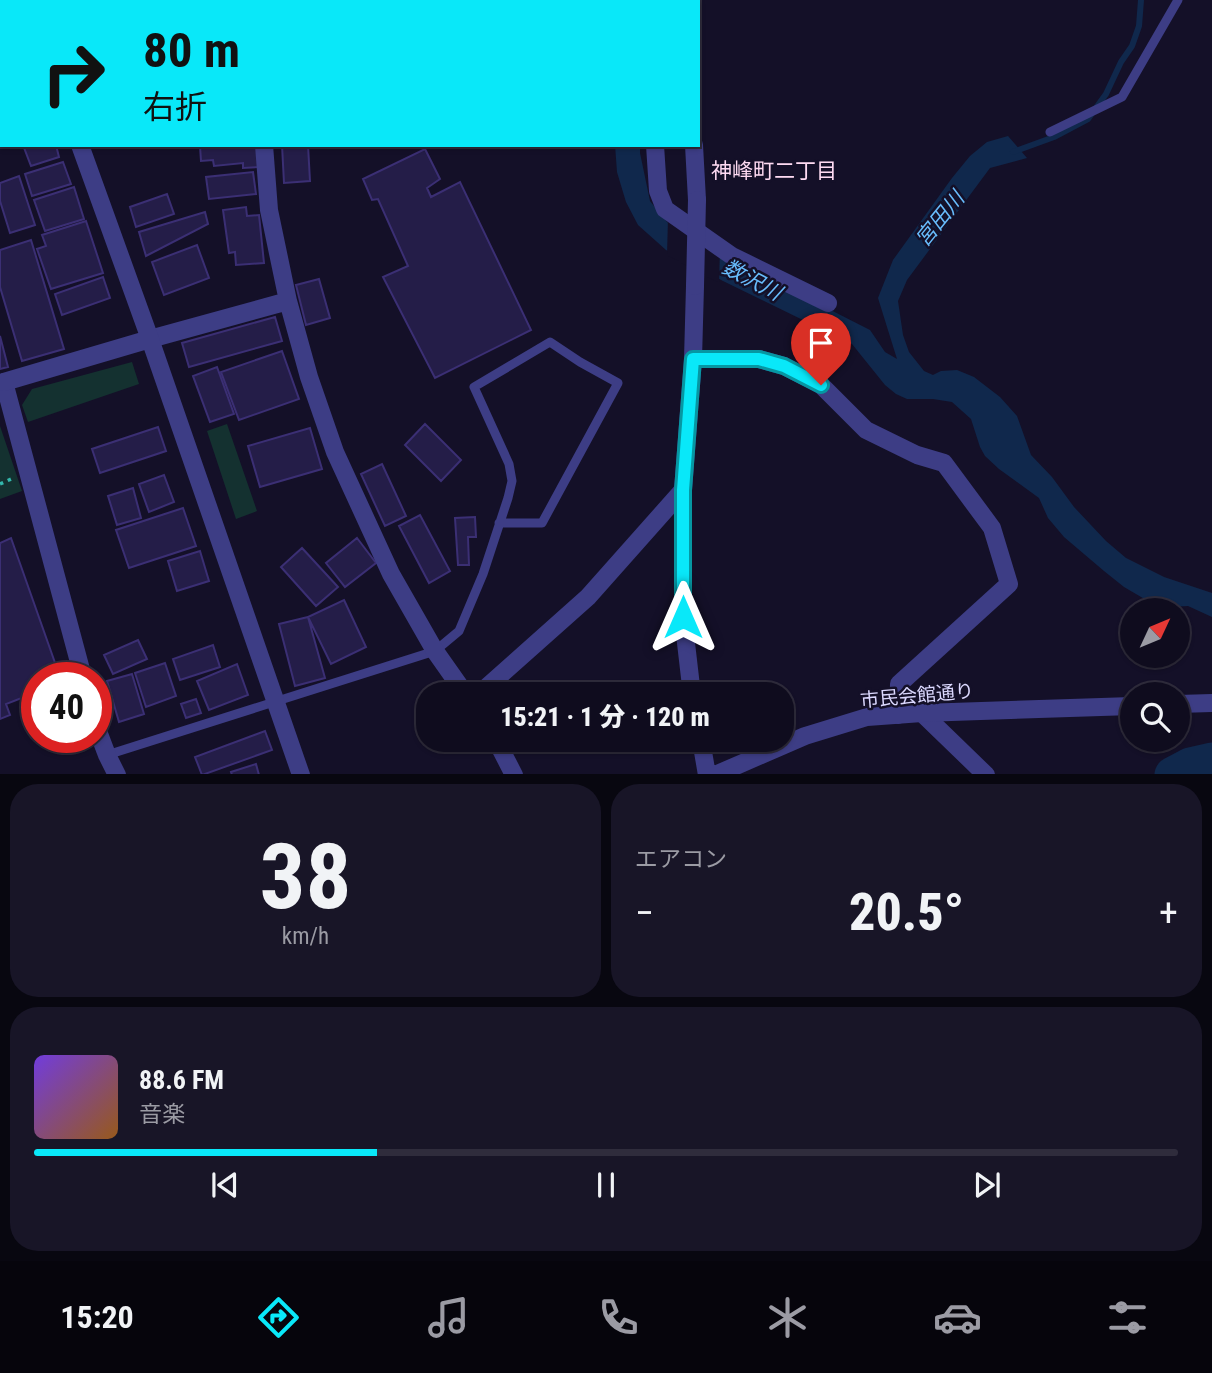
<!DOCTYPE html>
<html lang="ja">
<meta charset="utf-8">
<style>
:root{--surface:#0f0c1e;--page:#181527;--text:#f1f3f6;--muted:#9b9ba4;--line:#2f2c3c;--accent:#09e8f9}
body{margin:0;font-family:"Roboto Condensed","Noto Sans JP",sans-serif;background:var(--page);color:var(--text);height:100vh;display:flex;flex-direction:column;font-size:26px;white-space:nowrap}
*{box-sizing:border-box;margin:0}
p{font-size:23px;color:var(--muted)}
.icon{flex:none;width:38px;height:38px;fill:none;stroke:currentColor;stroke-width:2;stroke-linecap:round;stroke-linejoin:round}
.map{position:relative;height:774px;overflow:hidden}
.panel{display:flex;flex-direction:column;gap:10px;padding:10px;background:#080710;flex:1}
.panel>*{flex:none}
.hud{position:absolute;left:0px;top:0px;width:700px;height:147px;box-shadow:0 2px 5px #0004,0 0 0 2px var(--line);background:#09e8f9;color:#111;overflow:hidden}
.needle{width:46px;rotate:46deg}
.controls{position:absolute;left:1120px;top:598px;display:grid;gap:14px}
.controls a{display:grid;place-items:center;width:70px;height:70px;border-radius:50%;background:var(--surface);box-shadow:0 2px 5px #0004,0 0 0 2px var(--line);font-size:35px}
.speed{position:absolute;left:21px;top:662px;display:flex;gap:14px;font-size:35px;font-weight:700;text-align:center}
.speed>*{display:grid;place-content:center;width:91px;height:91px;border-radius:50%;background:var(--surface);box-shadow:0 2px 5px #0004,0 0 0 2px var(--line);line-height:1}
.speed .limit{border:10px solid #d22;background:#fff;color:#111}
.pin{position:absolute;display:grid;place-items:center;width:60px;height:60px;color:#fff;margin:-72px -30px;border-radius:50% 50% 50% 0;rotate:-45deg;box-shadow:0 0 7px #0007}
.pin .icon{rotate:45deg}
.me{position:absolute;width:77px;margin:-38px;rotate:0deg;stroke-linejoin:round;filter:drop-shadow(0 0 5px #0008)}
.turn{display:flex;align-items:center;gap:24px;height:147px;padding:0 28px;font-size:32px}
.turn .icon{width:91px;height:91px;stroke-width:2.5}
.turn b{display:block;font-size:49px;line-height:60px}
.big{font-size:52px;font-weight:800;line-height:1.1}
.panel .widget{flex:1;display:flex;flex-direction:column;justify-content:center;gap:10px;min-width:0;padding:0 24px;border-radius:28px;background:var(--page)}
.panel .dial{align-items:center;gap:0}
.dial b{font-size:91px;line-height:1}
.song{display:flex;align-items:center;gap:21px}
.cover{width:84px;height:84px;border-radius:10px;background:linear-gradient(135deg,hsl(260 70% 55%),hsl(30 70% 35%))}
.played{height:7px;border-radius:4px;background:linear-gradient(90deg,var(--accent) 30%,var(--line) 30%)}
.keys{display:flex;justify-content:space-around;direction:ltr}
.heat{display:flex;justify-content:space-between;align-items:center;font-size:38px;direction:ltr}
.panel .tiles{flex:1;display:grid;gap:10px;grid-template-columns:1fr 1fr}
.widget:last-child{grid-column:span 2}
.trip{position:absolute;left:416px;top:682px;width:378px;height:70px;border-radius:28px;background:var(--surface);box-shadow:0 2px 5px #0004,0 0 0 2px var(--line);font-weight:800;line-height:70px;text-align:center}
.tabs{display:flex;height:112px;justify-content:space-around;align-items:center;background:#06050c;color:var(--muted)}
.tabs .icon{width:49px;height:49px}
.tabs .current{color:var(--accent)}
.tabs b{font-size:32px;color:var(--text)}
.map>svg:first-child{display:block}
</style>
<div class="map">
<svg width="1212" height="775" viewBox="0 0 1212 775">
<rect width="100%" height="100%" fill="#141028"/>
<path fill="#143130" d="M132 362 139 384 28 422 22 405 32 389Z
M227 424 257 511 236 519 207 431Z
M0 426 22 491 0 499Z"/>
<path fill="#10284c" d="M1008 136 1027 158 990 168 907 280 898 301 903 335 909 352 924 371 933 375 941 371 957 370 974 377 1000 397 1017 416 1031 455 1052 477 1074 507 1106 541 1126 558 1164 577 1212 593V617L1188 606 1168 607 1148 601 1124 587 1104 571 1064 537 1048 518 1039 498 999 469 985 456 980 447 971 419 952 402 933 399H907L896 394 885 385 852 344 723 281 666 250 638 225 626 202 617 172 615 145H640V153L650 201 667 222 732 260 870 330 885 352 897 359 878 298 893 260 952 178 970 156 987 142Z"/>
<path fill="#141028" d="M668 218 720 249 719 283 667 255Z"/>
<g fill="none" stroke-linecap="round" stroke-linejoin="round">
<path stroke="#10284c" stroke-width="6" d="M1013 152 1054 137 1088 119 1106 94 1121 62 1132 46 1139 26 1141 0"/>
<path stroke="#10284c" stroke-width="37" d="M1173 775 1190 766 1212 761"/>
</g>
<path fill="#241d48" stroke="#3b2f74" stroke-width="2" d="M313 0H433L434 2H310Z
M23 145H56L59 157 31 166Z
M257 145 259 167 243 168V163L214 166 213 160 201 161 200 146Z
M282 145H308L310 181 284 183Z
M425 149 440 179 427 188 431 197 460 182 531 330 435 378 383 277 408 266 378 199 372 200 363 179Z
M63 162 71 184 32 196 25 174Z
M253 172 256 194 209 199 206 177Z
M19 176 35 225 10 233 0 201V183Z
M74 187 84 219 45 231 34 200Z
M167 194 174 214 136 227 130 207Z
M246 207 247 216 259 215 264 263 236 265 235 252 229 253 223 210Z
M205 212 208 224 146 256 139 232Z
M86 221 103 273 51 289 37 249 46 246 42 235Z
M31 240 64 349 22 361 0 287V250Z
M197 245 209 278 164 295 152 262Z
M103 277 110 298 62 315 55 294Z
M319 279 330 318 306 325 296 285Z
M275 317 282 341 189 367 182 343Z
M0 336 8 367 0 369Z
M282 351 299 399 239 420 221 372Z
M217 367 234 414 210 422 193 376Z
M425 424 461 460 441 481 405 445Z
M158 427 166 451 100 473 92 449Z
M310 428 322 469 260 487 248 446Z
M382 464 406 516 385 526 361 474Z
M164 475 174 502 149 512 139 484Z
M133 488 141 518 117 525 108 496Z
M183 508 196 546 129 568 116 530Z
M420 515 450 571 429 583 399 526Z
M475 517 476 537H468L469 565H458L455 518Z
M11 538 60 677H37V692L6 704 10 715 0 719V543Z
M357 538 376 563 345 587 326 563Z
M302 548 338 587 316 606 281 567Z
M200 551 209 581 177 591 168 561Z
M344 600 366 647 331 664 308 617Z
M308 617 325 678 295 686 279 624Z
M138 640 147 659 113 674 104 655Z
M213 645 220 667 180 680 173 659Z
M165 663 176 696 146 707 135 673Z
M237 664 248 695 209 710 197 681Z
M132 674 144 714 119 722 107 681Z
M196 699 201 713 186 718 181 704Z
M265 731 272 750 202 775 195 757Z
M256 764 259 775H232L231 772Z"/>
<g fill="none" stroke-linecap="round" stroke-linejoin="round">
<path stroke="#33b7ac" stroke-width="3.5" stroke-dasharray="3.5 5" stroke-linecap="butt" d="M0 484 11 479"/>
<path stroke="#3d3d85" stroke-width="9" d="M1050 132 1122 97 1178 0
M107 755 435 651 459 631 483 574 508 498 512 481 509 464 474 387 550 342 580 362 618 383 542 523H499"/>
<path stroke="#3d3d85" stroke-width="18" d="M166 0 167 2
M252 0V2
M628 0V2
M264 145 269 210 288 301 309 377 335 452 391 574 435 651 466 695
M655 145 658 191 665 209 732 256 828 303
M150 339 288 301
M693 359H759L784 366 821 385 866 430 917 455 944 463 992 528 1009 584 899 684 898 715
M0 384 4 382 83 677
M478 695 588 597 683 490
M922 713 986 775
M96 726 107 755 117 775
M496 740 514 775"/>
<path stroke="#3d3d85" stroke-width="18" d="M657 0V2
M0 16 2 18
M80 145 150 339 301 775
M694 145 697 200
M4 382 150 339
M692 695 683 617V490L693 359 695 286
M1178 704 1212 703
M701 740 707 775
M715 775 805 736 867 717 922 713 1132 706"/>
<path stroke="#dc5cd2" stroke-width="19" d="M218 2 221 0
M0 114 2 113"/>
<path stroke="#3d3d85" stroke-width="18" d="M695 286 697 200"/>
</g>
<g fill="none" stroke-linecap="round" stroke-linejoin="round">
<defs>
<path id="route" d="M683 617V490L693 359H759L784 366 821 385"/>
</defs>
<use href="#route" stroke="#0697a2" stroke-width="18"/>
<use href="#route" stroke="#09e8f9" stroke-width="12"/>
</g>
<g text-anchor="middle" stroke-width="5" stroke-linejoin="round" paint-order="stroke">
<g font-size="19" fill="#dbd8fe" stroke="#141028">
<text transform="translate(917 695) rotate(-5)" y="7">市民会館通り</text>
</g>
<g font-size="21" fill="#fedaf2" stroke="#141028">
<text x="774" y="178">神峰町二丁目</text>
</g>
<g font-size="21" font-style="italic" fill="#68bcfc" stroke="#141028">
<text transform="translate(940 219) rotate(-51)" y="7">宮田川</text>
<text transform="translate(752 280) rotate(28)" y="7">数沢川</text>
</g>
</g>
</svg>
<div class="controls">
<a><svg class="needle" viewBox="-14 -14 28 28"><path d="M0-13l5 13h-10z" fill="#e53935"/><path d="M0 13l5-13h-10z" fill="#9b9ba4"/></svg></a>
<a><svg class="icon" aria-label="search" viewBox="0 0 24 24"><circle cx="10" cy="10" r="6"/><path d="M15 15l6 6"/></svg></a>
</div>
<div class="speed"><div class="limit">40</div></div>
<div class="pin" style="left:821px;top:385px;background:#d93025"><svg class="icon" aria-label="arrive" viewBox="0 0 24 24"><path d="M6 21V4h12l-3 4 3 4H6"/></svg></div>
<svg class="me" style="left:683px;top:617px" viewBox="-20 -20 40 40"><path d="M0-17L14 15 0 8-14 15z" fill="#09e8f9" stroke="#fff" stroke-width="4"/></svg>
<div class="trip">15:21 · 1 分 · 120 m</div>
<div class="hud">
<div class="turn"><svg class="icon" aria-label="right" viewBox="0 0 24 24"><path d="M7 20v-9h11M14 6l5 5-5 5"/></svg><div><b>80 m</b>右折</div></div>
</div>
</div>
<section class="panel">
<div class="tiles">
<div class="widget dial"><b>38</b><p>km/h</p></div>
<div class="widget"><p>エアコン</p>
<div class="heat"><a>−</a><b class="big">20.5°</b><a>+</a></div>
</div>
<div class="widget">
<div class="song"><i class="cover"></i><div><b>88.6 FM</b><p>音楽</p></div></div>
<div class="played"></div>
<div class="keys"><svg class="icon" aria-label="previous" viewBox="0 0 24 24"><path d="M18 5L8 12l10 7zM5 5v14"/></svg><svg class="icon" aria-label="pause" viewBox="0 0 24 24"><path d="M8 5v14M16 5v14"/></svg><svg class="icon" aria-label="next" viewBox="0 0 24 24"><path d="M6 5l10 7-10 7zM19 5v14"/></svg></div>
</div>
</div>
</section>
<nav class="tabs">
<b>15:20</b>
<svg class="icon current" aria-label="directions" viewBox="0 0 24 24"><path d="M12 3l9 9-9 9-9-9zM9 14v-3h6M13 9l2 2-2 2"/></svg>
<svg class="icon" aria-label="music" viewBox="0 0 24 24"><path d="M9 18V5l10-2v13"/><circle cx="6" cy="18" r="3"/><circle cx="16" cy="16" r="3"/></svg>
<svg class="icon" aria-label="phone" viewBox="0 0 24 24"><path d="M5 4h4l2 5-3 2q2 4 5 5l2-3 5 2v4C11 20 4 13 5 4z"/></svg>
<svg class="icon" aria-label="climate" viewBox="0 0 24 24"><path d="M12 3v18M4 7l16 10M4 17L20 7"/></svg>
<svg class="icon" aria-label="car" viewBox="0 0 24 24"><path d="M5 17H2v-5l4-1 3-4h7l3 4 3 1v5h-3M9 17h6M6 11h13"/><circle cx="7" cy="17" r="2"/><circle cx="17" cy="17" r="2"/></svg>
<svg class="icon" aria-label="filters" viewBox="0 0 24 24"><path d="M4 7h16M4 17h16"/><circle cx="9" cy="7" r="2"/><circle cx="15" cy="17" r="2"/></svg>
</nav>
